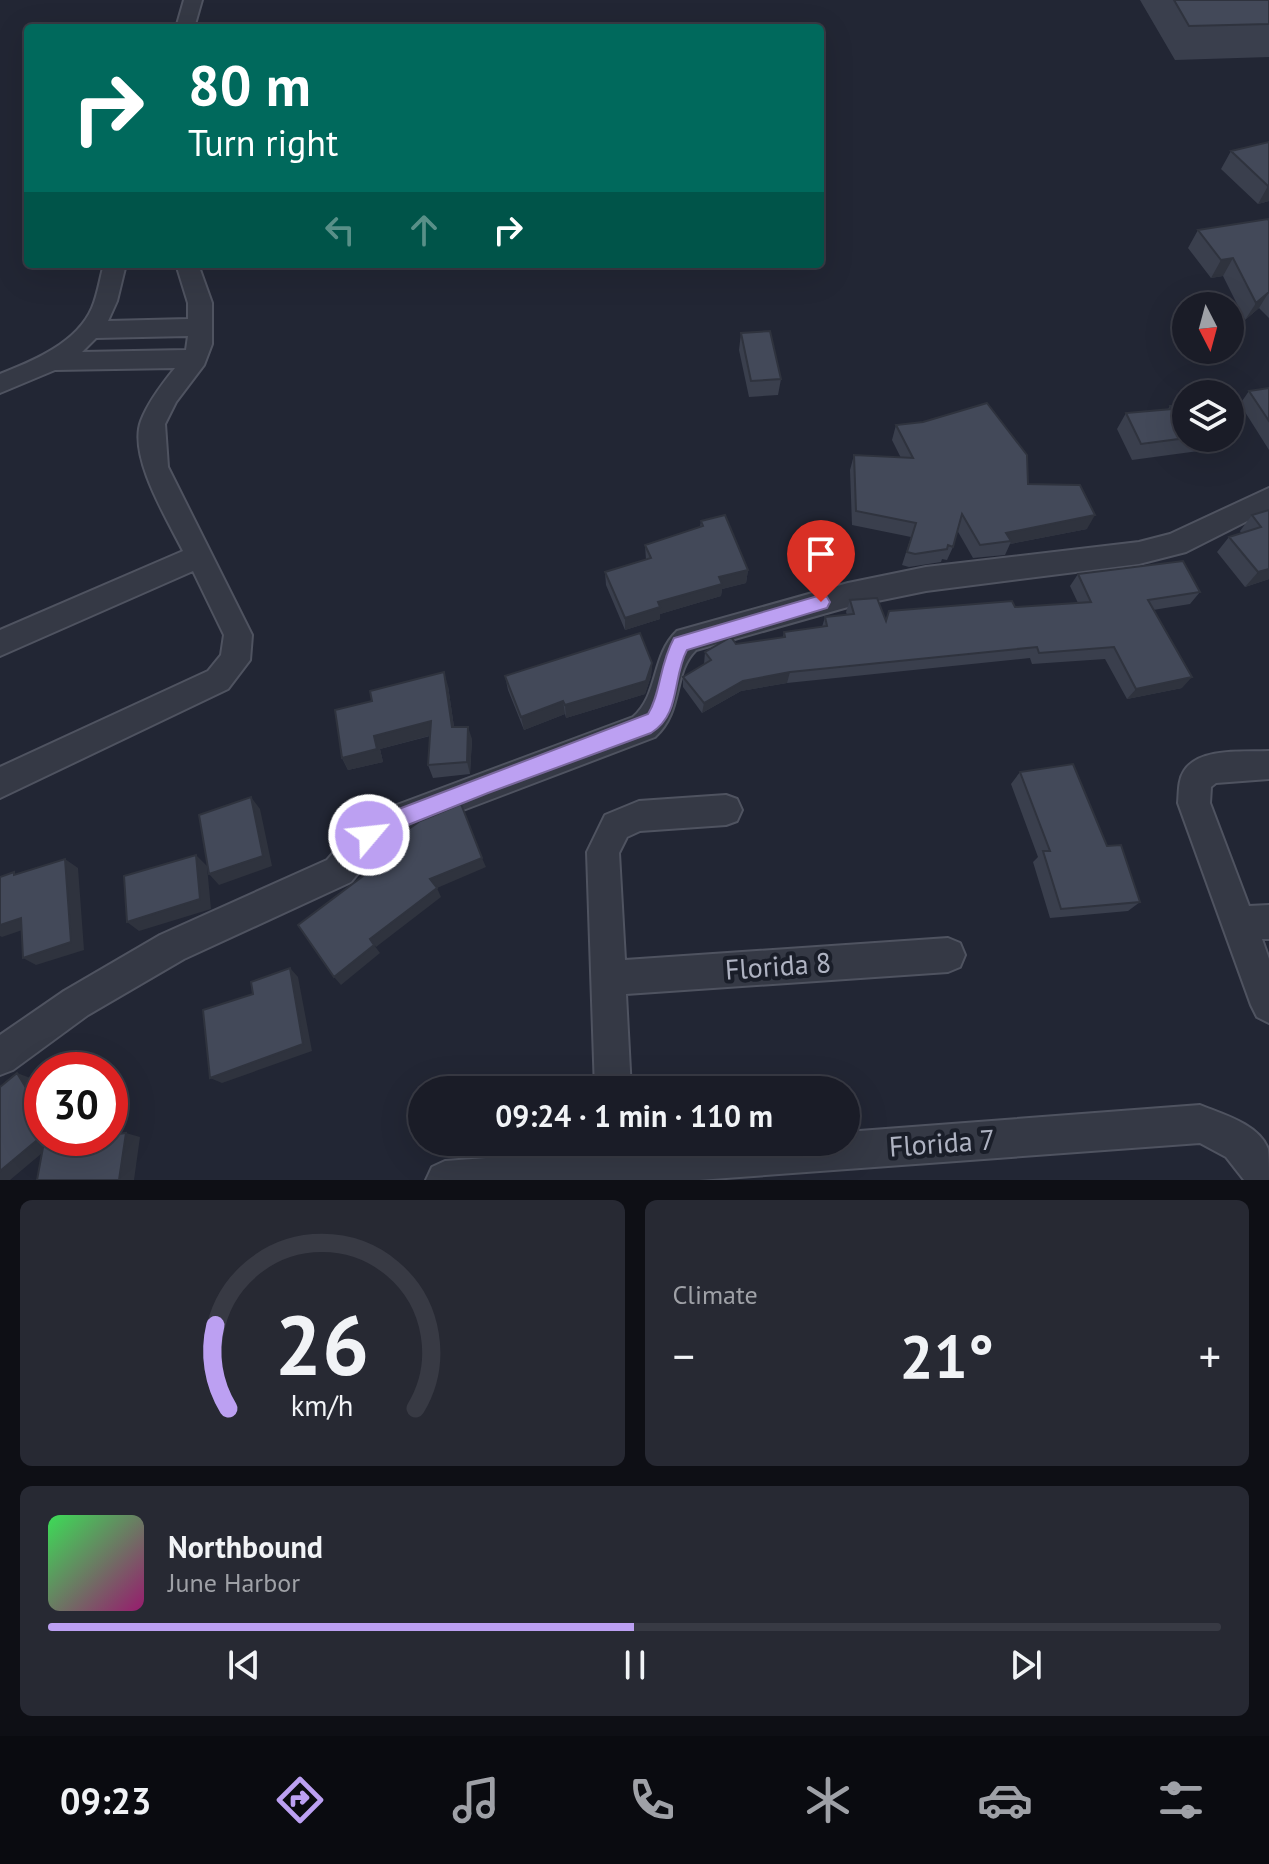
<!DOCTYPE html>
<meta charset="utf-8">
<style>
:root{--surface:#1a1c27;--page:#272933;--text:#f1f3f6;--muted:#9fa1a7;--line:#383a44;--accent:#bca0f2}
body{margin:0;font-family:"PT Sans",sans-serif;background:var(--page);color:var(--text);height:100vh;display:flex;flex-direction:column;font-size:30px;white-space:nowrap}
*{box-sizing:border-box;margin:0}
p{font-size:26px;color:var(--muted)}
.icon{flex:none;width:44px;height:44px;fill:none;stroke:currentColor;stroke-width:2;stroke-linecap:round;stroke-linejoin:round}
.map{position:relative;height:1180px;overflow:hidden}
.details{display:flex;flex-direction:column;gap:20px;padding:20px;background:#0e0f15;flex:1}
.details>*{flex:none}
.hud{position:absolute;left:24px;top:24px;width:800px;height:244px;border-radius:8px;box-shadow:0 8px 32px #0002,0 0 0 2px var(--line);background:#00695c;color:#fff;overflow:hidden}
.needle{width:52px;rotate:174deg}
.controls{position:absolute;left:1172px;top:292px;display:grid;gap:16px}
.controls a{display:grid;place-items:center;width:72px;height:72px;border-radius:50%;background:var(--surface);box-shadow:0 8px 32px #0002,0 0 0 2px var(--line);font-size:40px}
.speed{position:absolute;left:24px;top:1052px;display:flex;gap:16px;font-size:40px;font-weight:700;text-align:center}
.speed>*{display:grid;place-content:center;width:104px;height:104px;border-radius:50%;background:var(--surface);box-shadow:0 8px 32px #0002,0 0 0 2px var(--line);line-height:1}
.speed .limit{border:12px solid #d22;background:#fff;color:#111}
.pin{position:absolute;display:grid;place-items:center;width:68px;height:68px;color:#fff;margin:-82px -34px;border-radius:50% 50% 50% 0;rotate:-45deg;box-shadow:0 0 8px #0007}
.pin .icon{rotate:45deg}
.me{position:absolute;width:88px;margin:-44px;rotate:62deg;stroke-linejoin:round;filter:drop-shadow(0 0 6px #0008)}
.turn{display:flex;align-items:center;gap:28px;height:168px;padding:0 32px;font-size:36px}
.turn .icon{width:104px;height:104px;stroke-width:2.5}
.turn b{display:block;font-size:56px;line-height:68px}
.lanes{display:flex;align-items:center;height:76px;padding:0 32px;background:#0003;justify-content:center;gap:40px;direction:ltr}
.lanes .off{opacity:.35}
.big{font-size:60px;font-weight:700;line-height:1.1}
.details .tile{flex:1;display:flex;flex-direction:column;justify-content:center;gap:12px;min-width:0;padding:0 28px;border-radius:12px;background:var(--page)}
.details .dial{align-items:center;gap:0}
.dial svg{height:208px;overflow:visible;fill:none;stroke:var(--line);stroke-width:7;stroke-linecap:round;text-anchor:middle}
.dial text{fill:var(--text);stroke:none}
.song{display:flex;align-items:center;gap:24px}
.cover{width:96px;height:96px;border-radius:12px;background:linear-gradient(135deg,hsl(130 70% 55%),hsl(320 70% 35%))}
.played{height:8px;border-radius:4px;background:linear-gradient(90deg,var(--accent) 50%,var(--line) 50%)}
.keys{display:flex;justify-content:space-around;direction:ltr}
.heat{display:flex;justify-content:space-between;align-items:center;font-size:44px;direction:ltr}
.details .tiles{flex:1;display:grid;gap:20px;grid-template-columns:1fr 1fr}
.tile:last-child{grid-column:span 2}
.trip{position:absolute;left:408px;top:1076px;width:452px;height:80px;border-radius:40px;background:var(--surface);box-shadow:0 8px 32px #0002,0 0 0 2px var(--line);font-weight:700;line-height:80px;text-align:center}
.tabs{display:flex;height:128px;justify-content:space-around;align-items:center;background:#0a0b10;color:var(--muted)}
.tabs .icon{width:56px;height:56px}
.tabs .selected{color:var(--accent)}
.tabs b{font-size:36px;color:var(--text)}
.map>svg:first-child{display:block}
</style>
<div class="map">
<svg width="1269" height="1180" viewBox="0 0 1269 1180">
<rect width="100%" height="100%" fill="#222634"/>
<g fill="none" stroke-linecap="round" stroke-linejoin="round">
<defs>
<path id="minor" d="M184 0H202L194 28H176Z
M104 264H126L117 301 108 321 188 319V303L176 264H198L212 303V344L204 365 176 402 165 424 168 467 252 635 250 660 228 689 0 798V767L208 671 221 655 224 635 193 571 0 656V630L183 551C167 519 128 456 141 421 148 402 162 384 175 368L55 370 0 393V374C33 361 77 343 92 308 98 294 100 278 104 264ZM188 336 186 350 82 352 96 338Z
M1269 488V510L1186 552 1139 564 926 591 848 607 696 650C672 673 684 711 655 737L392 837 380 846 351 882 184 959 88 1015 13 1070 0 1075V1035L64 991 160 935 327 860 358 824 370 815 633 717C659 695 651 656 677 631L848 583 926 567 1139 542 1170 534Z
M1269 751V779L1216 783 1211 787 1210 803 1249 906 1269 905V939H1262L1269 959V1023L1257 1017 1251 1005 1178 803C1179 793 1178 780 1184 771 1199 747 1244 752 1269 751Z
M726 795 737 799 742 810 737 821 726 825 640 831 627 837 619 853 625 960 948 938 960 943 965 955 960 967 948 972 626 994 631 1090H595L587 852 605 815 639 801Z
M1200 1105C1222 1114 1259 1124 1268 1149 1269 1157 1269 1171 1269 1180H1244L1226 1157 1200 1143 699 1180H426L432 1167 445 1161 598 1150 597 1142H635V1147L703 1142H846V1132Z"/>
</defs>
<use href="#minor" stroke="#4f5360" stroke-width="4"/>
<use href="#minor" fill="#353945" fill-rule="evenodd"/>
</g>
<path fill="#3a3f4d" d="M1140 0H1269V57L1175 60Z
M1269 142V201L1258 204 1221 169 1231 151Z
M1269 221V318L1259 308 1245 320 1223 276 1211 278 1188 248 1198 230Z
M741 333 781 379 778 395 749 397 739 350Z
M1269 388V450L1240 404 1249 391Z
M1170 406 1186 438H1214L1206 450 1132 460 1117 429 1126 413 1168 409Z
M896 425 1028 484 1087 529 1010 544 1005 555 973 558 957 530 953 547 947 560 942 559 941 562 909 567 902 565 911 537 852 525 850 470 854 455 901 458 892 440Z
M1269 510V579L1245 587 1217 552 1229 537 1241 533 1240 531 1252 515Z
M701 521 748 570 746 583 722 589 721 596 660 614V619L625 630 606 585 605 572 646 560 645 545 700 527Z
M1078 574 1200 592 1190 604 1153 610 1182 688 1127 699 1105 659 1032 664 1030 658 787 683 741 691 702 713 683 687V677L704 664 705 652 736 644 783 637 784 632 822 627 825 617 847 615 846 612 850 600 886 620 1015 607 1078 603 1070 586Z
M652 663 651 676 645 694 566 718 565 714 524 730 508 690 505 676Z
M448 686 454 727 472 739 470 774 433 778 428 765 430 736 380 749 383 762 348 770 342 758Z
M1020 772 1140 902 1128 911 1050 918 1033 862 1038 857 1011 784Z"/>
<path fill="#2f333e" d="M1268 186H1269V201L1258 204Z
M1233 258 1223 276 1211 278 1221 260Z
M1269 292 1259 308 1245 320 1256 303Z
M1095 515 1087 529 1010 544 1011 541 1006 533Z
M1269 568V579L1245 587 1258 572Z
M748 570 746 583 722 589 721 596 660 614V619L625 630V618L658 602 719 577Z
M652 663 651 676 645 694 566 718 565 705Z
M444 672 448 686 456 740 452 727Z
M790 672 787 683 741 691 702 713 704 703 743 681Z
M1192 677 1182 688 1127 699 1136 689Z
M563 701 565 714 524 730 521 717Z
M431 721 436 734 380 749 383 762 348 770 342 758 374 736Z
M468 727 472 739 470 774 467 762Z
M251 797 260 809 272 866 219 885 209 874Z
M196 855 207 866 211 909 139 931 127 922Z
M482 858 486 867 437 888 441 897 376 947 370 939 430 879Z
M65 859 78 868 84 950 36 965 23 958Z
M21 918 34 926 2 937 0 936V925Z
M374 945 380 953 341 985 334 977Z
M290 968 298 977 312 1051 222 1083 210 1078Z
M17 1073 33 1079 42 1094V1114Z
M126 1133 140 1137 134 1180H119Z
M42 1136V1138H60L10 1180H0V1171Z"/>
<path fill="#434959" stroke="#2f333e" stroke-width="2" d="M1174 0H1269V24L1189 26Z
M1269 142V186H1268L1231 151Z
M1268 219 1269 221V292L1256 303 1233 258 1221 260 1198 230Z
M770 331 781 379 751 381 741 333Z
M1269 388V421L1249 391Z
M987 403 1027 455 1028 484 1080 485 1095 515 1006 533 1011 541 980 545 962 514 953 547 948 545 947 549 915 554 907 552 916 523 856 511 854 455 913 458 896 425 923 422Z
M1186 404V438L1141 444 1126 413 1171 409 1170 406Z
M1269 510V569L1258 572 1229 537 1261 527 1252 515Z
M725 515 748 570 719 577 722 584 658 602 660 607 625 618 605 572 651 558 645 545 703 526 701 521Z
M1183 561 1200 592 1148 600 1192 677 1136 689 1114 647 1039 653 1037 647 790 672 743 681 704 703 683 677 711 660 705 652 731 637 736 644 785 637 784 632 827 626 825 617 854 614 850 600 877 598 886 621 889 611 1012 601 1015 607 1091 602 1078 574Z
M640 633 652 663 646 681 565 705 563 701 521 717 505 676Z
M444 672 452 727H468L467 762 428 765 431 721 374 736 377 749 342 758 335 710 372 701 370 691Z
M1073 764 1107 846 1121 845 1140 902 1061 909 1043 851H1050L1020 772Z
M251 797 263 856 209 874 199 815Z
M461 804 482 858 430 879 437 888 370 939 374 945 334 977 298 925 371 870 364 861 420 821Z
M196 855 200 899 127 922 124 876Z
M65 859 71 942 23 958 21 918 0 925V877L14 872V875Z
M290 968 303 1044 210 1078 203 1010 253 994 251 982Z
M17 1073 42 1114V1136L0 1171V1087Z
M126 1133 119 1180H37L44 1142 83 1138H110V1135Z"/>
<path fill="#bca0f2" stroke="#7a689d" stroke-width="2" d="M821 595 827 597 830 602 827 608 687 650C672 678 681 715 651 733L488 793 398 829 369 845 361 842 358 835 361 828 383 815 648 714C661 693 659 665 674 638Z"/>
<g text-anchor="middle" stroke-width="8" stroke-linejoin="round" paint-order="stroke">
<g font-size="28" fill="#afb3c2" stroke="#1a1e29">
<text transform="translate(778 966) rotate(-4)" y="10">Florida 8</text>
<text transform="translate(942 1143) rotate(-4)" y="10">Florida 7</text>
</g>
</g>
</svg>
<div class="controls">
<a><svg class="needle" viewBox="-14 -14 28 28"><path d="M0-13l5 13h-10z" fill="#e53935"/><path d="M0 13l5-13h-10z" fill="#9fa1a7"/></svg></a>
<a><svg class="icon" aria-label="layers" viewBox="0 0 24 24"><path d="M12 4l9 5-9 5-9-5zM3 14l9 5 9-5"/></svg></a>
</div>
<div class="speed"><div class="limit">30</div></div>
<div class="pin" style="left:821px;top:602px;background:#d93025"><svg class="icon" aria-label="arrive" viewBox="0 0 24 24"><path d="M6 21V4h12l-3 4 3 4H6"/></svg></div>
<svg class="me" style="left:369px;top:835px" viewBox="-20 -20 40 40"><circle r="17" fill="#bca0f2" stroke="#fff" stroke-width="3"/><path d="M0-11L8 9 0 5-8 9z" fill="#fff"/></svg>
<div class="trip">09:24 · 1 min · 110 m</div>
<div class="hud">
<div class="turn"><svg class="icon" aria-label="right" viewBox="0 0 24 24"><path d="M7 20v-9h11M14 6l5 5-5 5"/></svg><div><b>80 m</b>Turn right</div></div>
<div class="lanes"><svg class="icon off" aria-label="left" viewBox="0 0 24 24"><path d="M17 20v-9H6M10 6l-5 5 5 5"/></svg><svg class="icon off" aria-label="ahead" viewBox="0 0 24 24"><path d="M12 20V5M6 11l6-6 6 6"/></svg><svg class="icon" aria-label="right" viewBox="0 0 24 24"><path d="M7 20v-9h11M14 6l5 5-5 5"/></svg></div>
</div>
</div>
<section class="details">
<div class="tiles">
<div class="tile dial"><svg viewBox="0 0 100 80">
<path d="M14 69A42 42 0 1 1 86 69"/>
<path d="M14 69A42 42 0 0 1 9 37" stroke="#bca0f2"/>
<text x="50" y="56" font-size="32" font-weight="700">26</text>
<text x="50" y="72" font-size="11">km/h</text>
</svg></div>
<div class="tile"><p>Climate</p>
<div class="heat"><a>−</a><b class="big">21°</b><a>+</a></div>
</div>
<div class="tile">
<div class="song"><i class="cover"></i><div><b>Northbound</b><p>June Harbor</p></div></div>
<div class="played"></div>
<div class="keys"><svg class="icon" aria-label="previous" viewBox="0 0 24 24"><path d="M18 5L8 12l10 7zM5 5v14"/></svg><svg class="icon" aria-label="pause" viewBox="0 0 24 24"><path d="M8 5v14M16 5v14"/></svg><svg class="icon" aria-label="next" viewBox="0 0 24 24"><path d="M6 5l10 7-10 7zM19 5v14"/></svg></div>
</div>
</div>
</section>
<nav class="tabs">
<b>09:23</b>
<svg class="icon selected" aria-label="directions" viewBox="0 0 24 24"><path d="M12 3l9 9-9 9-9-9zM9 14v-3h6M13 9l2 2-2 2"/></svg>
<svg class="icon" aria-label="music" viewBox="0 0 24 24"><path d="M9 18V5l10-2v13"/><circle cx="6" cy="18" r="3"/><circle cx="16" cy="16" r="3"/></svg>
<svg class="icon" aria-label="phone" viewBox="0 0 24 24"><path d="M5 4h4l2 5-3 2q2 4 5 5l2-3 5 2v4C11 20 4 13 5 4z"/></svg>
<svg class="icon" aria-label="climate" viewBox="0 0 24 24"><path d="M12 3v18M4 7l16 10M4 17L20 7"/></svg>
<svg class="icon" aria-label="car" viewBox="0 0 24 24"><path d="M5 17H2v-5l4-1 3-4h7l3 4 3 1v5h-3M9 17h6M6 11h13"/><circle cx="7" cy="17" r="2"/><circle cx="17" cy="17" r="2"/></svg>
<svg class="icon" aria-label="filters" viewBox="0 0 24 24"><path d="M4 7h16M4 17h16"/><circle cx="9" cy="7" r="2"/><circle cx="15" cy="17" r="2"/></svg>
</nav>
